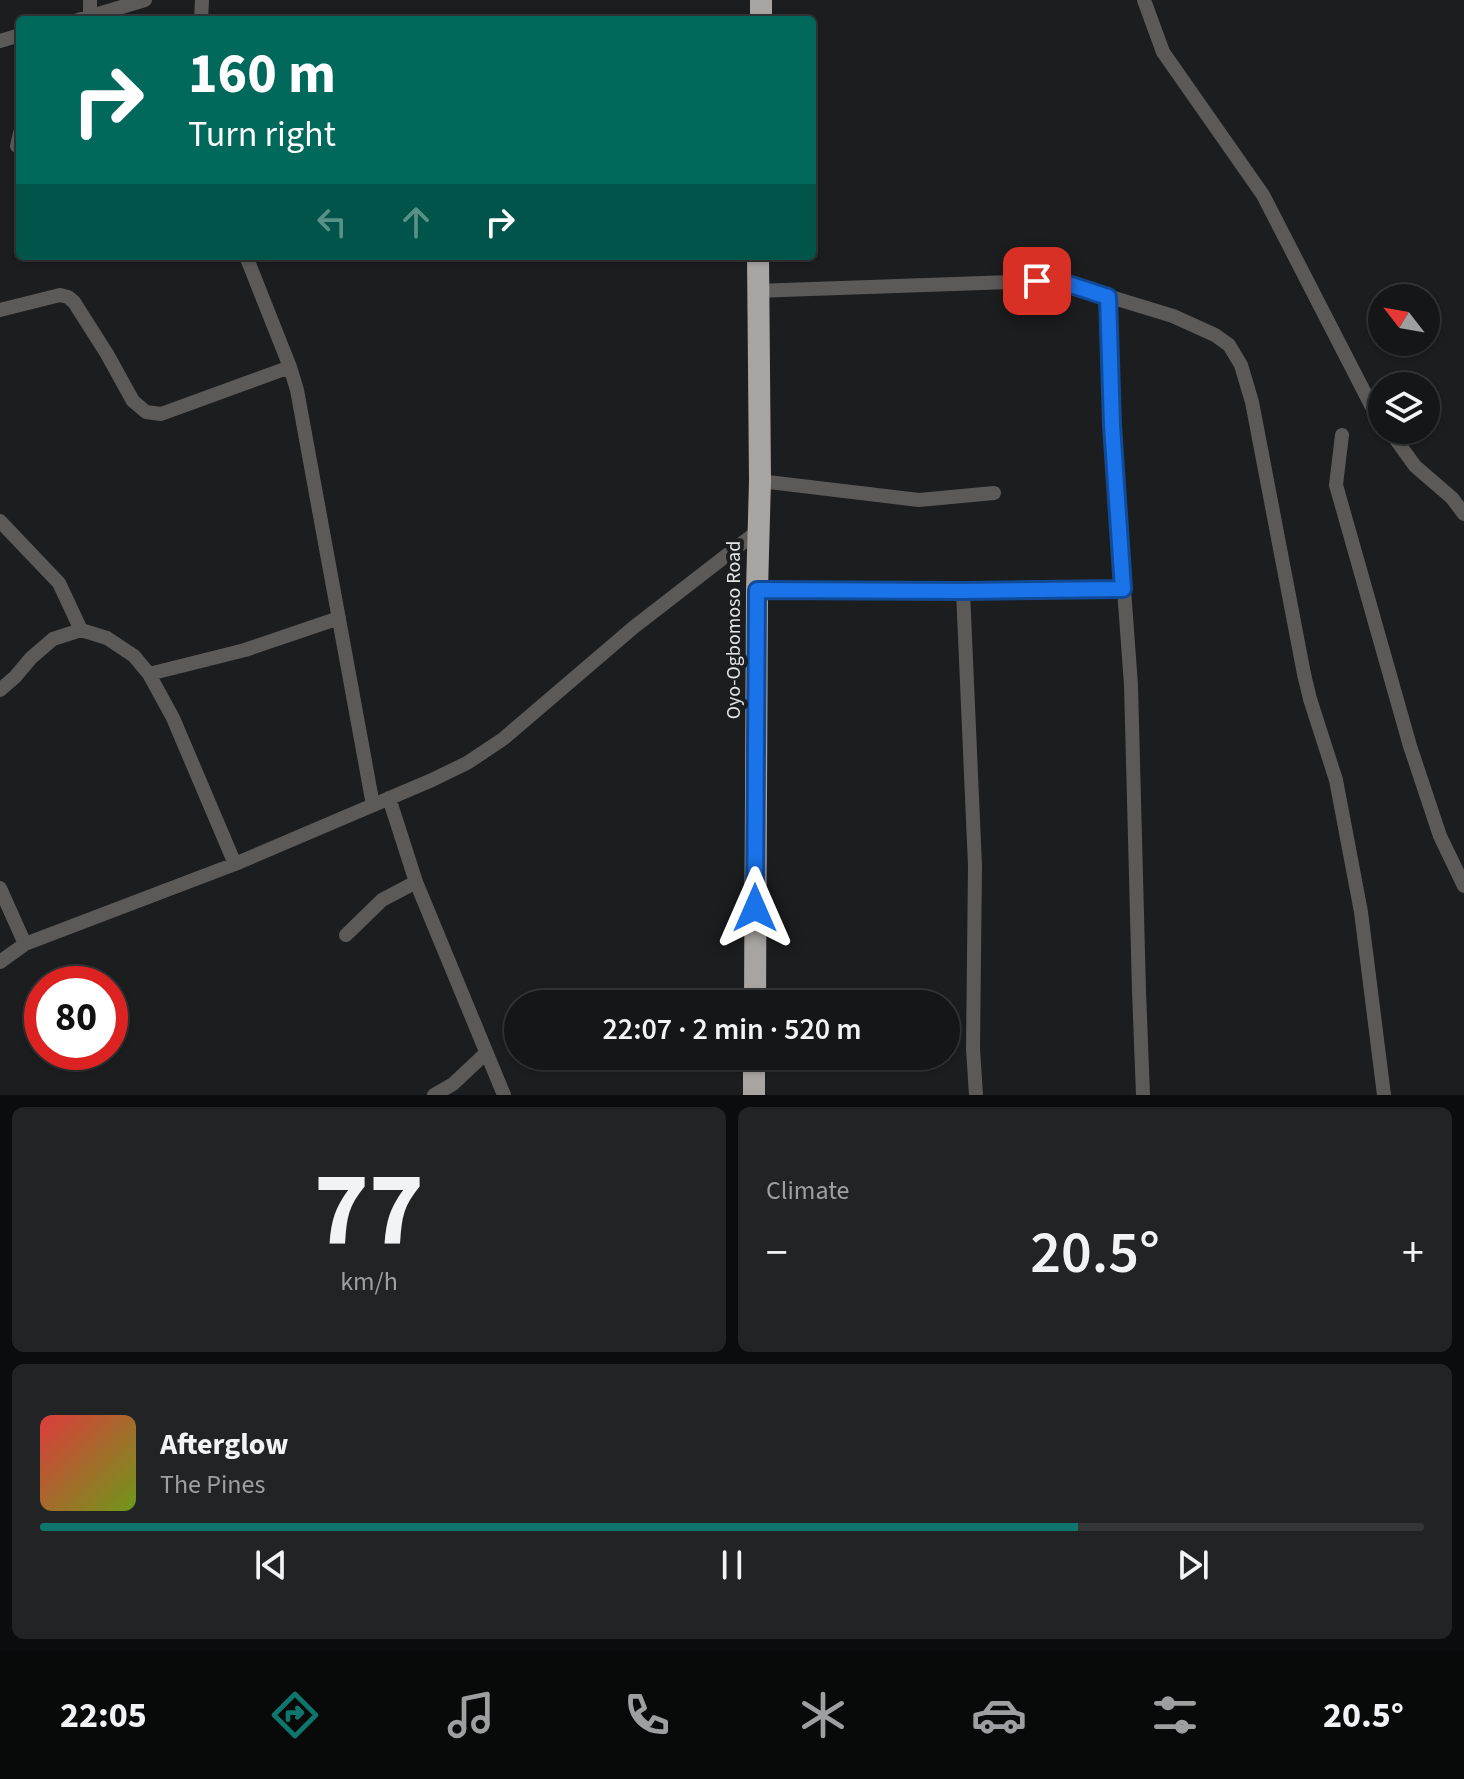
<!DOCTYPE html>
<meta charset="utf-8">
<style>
:root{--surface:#141617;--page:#212324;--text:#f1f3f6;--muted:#9d9fa1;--line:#333536;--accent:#0f766e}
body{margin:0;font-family:"Source Sans 3",sans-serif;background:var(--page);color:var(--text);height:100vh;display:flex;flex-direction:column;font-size:30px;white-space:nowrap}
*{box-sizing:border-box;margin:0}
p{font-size:26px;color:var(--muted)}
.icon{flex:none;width:44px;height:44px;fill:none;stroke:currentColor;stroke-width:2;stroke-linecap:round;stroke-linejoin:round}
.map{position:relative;height:1095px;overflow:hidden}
.panel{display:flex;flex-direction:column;gap:12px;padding:12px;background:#0b0c0d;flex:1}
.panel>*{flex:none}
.top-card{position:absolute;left:16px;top:16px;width:800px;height:244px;border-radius:8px;box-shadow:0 2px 6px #0004,0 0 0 2px var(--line);background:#00695c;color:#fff;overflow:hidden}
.needle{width:52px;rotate:301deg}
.buttons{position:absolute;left:1368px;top:284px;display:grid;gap:16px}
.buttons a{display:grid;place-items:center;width:72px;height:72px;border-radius:50%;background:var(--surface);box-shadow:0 2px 6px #0004,0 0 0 2px var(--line);font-size:40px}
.speed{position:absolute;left:24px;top:966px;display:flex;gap:16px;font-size:40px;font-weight:700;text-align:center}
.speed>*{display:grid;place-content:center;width:104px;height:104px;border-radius:50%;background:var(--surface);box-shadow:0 2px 6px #0004,0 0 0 2px var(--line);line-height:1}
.speed .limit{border:12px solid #d22;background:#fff;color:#111}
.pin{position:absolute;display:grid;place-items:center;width:68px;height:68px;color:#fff;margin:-34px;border-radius:16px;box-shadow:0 4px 12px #0006}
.me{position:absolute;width:88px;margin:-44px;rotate:0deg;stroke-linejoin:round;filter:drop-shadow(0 0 6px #0008)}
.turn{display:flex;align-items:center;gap:28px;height:168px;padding:0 40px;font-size:36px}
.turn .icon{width:104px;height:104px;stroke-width:2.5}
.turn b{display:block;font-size:56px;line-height:68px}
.lanes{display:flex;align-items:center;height:76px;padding:0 40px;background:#0003;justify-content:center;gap:40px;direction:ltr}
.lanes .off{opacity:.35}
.big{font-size:60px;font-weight:600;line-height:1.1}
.panel .widget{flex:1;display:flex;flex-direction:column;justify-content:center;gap:12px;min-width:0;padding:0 28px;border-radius:12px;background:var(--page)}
.panel .dial{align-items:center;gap:0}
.dial b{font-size:104px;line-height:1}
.song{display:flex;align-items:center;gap:24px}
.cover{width:96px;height:96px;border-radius:12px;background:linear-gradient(135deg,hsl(0 70% 55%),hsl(80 70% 35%))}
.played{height:8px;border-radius:4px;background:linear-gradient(90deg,var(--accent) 75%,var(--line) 75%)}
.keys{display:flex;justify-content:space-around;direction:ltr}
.heat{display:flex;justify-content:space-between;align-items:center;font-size:44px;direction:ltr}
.panel .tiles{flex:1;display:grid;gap:12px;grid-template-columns:1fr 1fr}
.widget:last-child{grid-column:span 2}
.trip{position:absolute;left:504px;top:990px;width:456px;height:80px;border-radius:40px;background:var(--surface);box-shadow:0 2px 6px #0004,0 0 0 2px var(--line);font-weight:600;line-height:80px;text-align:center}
.dock{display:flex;height:128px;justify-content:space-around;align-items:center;background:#080909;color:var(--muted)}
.dock .icon{width:56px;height:56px}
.dock .on{color:var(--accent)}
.dock b{font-size:36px;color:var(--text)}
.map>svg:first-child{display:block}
</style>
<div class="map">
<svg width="1464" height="1095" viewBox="0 0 1464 1095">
<rect width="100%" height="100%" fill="#1b1d1f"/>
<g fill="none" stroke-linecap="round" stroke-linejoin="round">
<path stroke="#5c5a59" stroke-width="14" d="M1144 0 1163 52 1263 195 1371 405 1382 420
M90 17V0
M78 20 145 0
M201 20 202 0
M0 41 20 35
M17 146 20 133
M246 256 290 367 297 390 373 805
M758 291 1037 281 1068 284 1173 316 1215 335 1229 345 1241 365 1252 402 1304 674 1310 699 1336 780 1361 912 1384 1095
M1108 297 1112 425 1131 685 1139 991 1143 1095
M0 310 60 295 68 297 74 302 107 354 133 401 146 412 161 414 290 367
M1389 430 1415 466 1452 498 1464 514
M1342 435 1336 485 1410 746 1440 836 1464 886
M760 481 919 500 994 493
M0 521 59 583 81 630
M757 590 963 591 1123 589
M963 591 975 866 973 1049 976 1095
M149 674 245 650 339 618
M0 690 15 677 31 658 53 639 81 630 107 638 134 656 149 674 173 718 235 864
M389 798 416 882 504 1095
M0 888 25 944
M346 935 382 900 416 882
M0 962 25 944 235 864 432 780 467 763 503 739 634 627 758 531
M434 1095 453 1084 486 1053"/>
<path stroke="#a8a4a2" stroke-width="22" d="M761 20V0
M755 1004 757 590 760 481 758 256
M754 1095V1056"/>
</g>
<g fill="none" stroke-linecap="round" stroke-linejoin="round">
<defs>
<path id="route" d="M755 908 757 590 963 591 1123 589 1112 425 1108 297 1068 284 1037 281"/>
</defs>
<use href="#route" stroke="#114b97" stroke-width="20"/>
<use href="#route" stroke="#1a73e8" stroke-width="14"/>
</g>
<g text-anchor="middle" stroke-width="8" stroke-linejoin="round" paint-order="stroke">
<g font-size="20" fill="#e3e5e6" stroke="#1b1d1f">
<text transform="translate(733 630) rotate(-90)" y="7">Oyo-Ogbomoso Road</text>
</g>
</g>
</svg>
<div class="buttons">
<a><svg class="needle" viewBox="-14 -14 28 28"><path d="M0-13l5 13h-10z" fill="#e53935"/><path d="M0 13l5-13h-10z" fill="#9d9fa1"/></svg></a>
<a><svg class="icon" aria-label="layers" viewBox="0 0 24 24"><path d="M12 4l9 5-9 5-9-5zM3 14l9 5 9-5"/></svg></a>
</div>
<div class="speed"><div class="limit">80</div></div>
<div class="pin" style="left:1037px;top:281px;background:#d93025"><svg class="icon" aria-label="arrive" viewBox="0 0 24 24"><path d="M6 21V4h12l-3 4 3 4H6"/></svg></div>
<svg class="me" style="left:755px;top:908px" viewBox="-20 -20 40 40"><path d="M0-17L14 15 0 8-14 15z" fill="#1a73e8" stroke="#fff" stroke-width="4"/></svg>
<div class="trip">22:07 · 2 min · 520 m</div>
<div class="top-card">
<div class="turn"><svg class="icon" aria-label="right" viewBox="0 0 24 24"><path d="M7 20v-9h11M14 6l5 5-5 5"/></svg><div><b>160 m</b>Turn right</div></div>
<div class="lanes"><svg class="icon off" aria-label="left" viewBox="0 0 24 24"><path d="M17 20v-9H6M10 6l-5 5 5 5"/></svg><svg class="icon off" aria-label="ahead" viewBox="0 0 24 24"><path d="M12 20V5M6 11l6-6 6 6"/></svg><svg class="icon" aria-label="right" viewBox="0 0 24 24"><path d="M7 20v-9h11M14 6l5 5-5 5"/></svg></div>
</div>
</div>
<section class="panel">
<div class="tiles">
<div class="widget dial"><b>77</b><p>km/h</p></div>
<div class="widget"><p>Climate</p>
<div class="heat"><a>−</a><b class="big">20.5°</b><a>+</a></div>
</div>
<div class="widget">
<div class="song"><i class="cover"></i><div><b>Afterglow</b><p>The Pines</p></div></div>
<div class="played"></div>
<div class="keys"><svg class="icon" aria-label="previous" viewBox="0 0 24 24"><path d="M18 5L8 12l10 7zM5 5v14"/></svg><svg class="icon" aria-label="pause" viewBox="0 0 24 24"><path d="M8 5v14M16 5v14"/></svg><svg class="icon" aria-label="next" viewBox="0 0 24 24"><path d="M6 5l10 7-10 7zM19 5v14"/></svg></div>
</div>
</div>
</section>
<nav class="dock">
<b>22:05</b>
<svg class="icon on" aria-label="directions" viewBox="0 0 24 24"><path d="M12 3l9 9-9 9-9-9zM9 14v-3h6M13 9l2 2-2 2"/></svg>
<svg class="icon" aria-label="music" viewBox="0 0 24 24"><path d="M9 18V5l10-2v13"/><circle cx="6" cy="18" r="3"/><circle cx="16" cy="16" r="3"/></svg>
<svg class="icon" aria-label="phone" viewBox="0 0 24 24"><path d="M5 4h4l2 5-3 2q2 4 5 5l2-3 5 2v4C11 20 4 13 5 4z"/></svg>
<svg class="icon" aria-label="climate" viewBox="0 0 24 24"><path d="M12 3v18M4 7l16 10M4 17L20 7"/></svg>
<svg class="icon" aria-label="car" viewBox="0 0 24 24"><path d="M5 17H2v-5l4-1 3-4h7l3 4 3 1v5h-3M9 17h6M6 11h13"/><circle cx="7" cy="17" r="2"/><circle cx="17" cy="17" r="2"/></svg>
<svg class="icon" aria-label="filters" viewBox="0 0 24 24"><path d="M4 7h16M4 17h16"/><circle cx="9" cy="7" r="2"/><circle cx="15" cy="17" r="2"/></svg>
<b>20.5°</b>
</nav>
